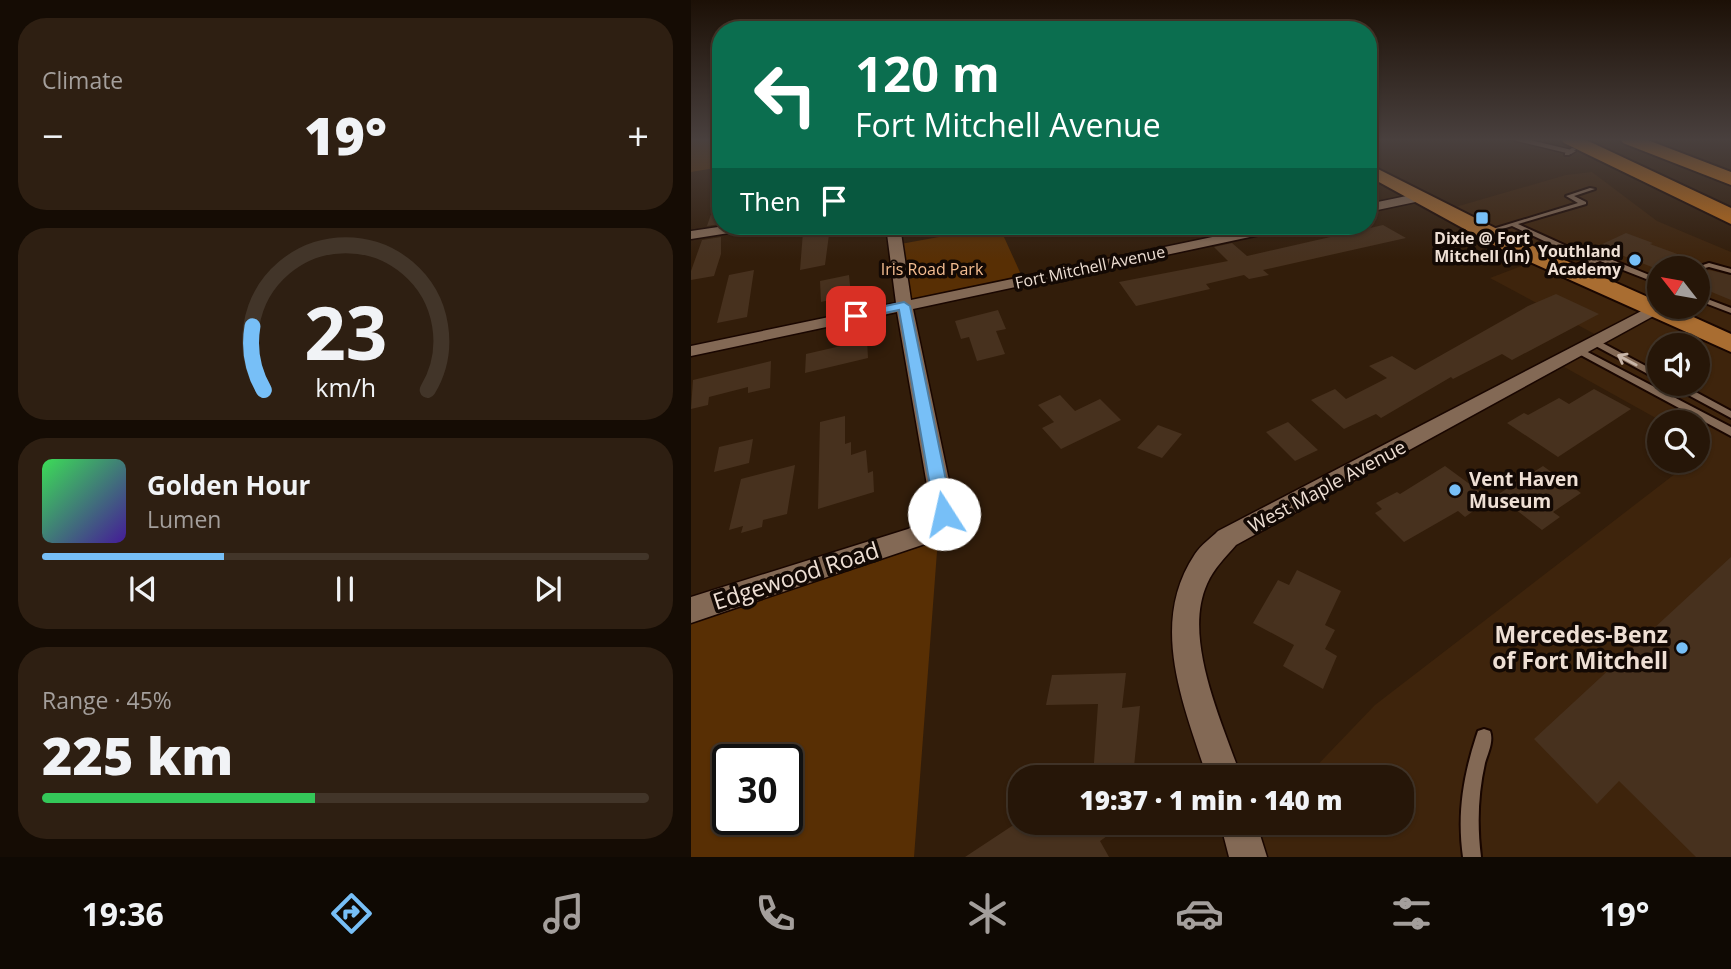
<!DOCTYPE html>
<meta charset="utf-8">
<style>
:root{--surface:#261608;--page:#2e1f12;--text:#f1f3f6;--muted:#a49f9c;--line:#423529;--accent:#77bff7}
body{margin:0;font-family:"Open Sans",sans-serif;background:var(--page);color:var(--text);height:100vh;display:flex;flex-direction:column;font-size:26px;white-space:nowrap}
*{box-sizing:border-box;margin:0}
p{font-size:23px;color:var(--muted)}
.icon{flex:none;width:38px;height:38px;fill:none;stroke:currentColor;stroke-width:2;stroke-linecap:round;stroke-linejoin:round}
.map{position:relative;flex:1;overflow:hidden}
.sheet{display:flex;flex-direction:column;gap:18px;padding:18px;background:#150c04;width:691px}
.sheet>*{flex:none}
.hud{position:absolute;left:21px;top:21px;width:665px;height:214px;border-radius:28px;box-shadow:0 2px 5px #0004,0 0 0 2px var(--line);background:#0b6e4f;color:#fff;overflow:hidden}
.needle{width:46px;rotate:301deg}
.buttons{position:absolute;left:956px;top:256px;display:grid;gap:14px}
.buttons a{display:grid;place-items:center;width:63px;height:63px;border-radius:50%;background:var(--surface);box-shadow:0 2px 5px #0004,0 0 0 2px var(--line);font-size:35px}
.speed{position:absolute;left:21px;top:744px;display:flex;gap:14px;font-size:35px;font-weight:700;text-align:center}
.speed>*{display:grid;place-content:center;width:91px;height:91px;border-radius:50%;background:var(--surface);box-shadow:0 2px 5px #0004,0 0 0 2px var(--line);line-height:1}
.speed .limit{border:4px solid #111;border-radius:10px;background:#fff;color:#111}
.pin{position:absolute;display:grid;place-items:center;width:60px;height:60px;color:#fff;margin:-30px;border-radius:14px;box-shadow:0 4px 10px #0006}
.me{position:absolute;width:77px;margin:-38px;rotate:350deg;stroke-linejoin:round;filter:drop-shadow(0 0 5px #0008)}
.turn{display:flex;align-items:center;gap:24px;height:147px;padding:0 28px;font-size:32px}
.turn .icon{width:91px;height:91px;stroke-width:2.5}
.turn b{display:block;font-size:49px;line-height:60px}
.then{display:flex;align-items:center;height:66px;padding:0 28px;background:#0003;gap:14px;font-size:26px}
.big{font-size:52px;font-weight:800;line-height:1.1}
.sheet .widget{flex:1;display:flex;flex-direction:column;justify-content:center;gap:10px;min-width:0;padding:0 24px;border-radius:28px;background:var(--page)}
.sheet .dial{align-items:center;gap:0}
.dial svg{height:182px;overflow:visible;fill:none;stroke:var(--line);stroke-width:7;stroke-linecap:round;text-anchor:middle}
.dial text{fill:var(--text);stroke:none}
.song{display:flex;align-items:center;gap:21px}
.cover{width:84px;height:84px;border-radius:10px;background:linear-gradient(135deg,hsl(130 70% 55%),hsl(260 70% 35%))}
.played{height:7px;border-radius:4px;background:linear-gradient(90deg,var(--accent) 30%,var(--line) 30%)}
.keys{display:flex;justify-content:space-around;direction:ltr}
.heat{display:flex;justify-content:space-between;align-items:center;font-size:38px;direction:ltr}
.charge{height:10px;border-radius:5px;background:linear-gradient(90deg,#34c759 45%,var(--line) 0)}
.trip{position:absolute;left:317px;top:765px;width:406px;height:70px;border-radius:28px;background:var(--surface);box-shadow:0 2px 5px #0004,0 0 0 2px var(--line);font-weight:800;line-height:70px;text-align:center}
.tab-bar{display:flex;height:112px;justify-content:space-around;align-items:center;background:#0f0903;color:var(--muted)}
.tab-bar .icon{width:49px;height:49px}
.tab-bar .current{color:var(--accent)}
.tab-bar b{font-size:32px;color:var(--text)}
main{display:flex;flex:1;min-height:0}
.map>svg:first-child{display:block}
</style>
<main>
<section class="sheet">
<div class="widget"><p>Climate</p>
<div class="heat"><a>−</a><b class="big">19°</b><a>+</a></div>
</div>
<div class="widget dial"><svg viewBox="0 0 100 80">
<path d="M14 69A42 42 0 1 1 86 69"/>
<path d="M14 69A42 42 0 0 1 9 41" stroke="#77bff7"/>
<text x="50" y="56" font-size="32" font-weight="700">23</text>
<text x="50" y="72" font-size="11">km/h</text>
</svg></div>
<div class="widget">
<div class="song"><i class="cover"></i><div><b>Golden Hour</b><p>Lumen</p></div></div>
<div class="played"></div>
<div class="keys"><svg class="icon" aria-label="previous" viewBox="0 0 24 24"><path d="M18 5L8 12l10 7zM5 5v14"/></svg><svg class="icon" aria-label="pause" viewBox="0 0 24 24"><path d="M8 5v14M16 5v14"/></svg><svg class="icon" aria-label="next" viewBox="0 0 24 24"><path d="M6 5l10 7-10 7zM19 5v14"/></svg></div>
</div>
<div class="widget"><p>Range · 45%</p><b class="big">225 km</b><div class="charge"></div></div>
</section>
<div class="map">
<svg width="1040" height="857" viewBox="0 0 1040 857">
<rect width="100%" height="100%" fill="#321d0a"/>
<path fill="#3e240c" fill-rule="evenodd" d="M901 172 966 221 1040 252V857H557L553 842 572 823 710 822V777H615L684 705 1002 460H1006V457L1018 448 1006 440V422H972L866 363 911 338 799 278 849 259 754 210 875 175ZM968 268H1006V306H968ZM968 345H1006V383H968Z"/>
<path fill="#582f04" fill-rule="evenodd" d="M0 139H30V167L0 172Z
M308 226 333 281 213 306 204 245Z
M248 525 223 857H0V610ZM37 760H96V819H37Z"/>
<path fill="#47311e" d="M27 194H30V224L16 226Z
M692 225 715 238 572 270 578 275 558 279 553 275 515 284 519 289 445 306 428 282 537 261 523 247 541 243 556 256Z
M139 227 134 265 109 270 112 232Z
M935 233 962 243 959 244 992 256 966 269 907 246Z
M30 237V254L23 276 0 280V271L11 240Z
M63 270 56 317 26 323 38 275Z
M1018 270 1040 275V300L1006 286V272Z
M158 275 160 295 130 302 129 281Z
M865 294 908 314 821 360 811 354 762 379 760 377 690 418 685 414 653 429 620 400 644 389 655 399 696 378 678 366 701 356 724 370 837 306Z
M307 310 315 329 305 331 314 354 286 361 278 337 270 339 264 321Z
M176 340 177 358 114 373 115 354Z
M80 361 79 388 57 393V387L18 397 17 405 0 409 2 380Z
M903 389 940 409 867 457 816 423 833 413 837 415 868 398 878 404Z
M369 395 384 411 409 399 430 420 370 449 351 428 363 422 347 405Z
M154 416V444L160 442V455L175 450 177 473 182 471 183 492 127 509 129 422Z
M597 422 627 450 604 461 575 432Z
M467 425 491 434 471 458 446 448Z
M62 439 58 463 23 472 28 447Z
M104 465 96 514 72 520 71 527 50 533 52 526 38 530 50 479Z
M754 466 799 499 774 517 767 511 713 542 684 513 691 509 685 503 706 492 709 494Z
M852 466 890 493 862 512 869 517 851 530 806 495Z
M1040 557V857H1005L928 781 906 804 843 739Z
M606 570 650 591 634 625 644 630 634 649 646 656 632 689 592 666 603 645 562 623 587 580 598 585Z
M435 673 431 708 449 706 442 777H402L407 704 355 705 361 675Z
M327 822H436L409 841 418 857H274Z"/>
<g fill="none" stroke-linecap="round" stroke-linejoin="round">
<defs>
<path id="service" d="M881 148 885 149 878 155H874V153Z
M899 188 904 189 883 196 895 202V204L827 224 902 258 912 256 968 279V284L909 261 880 273H874V269L896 261 821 226 795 234 792 232 887 203 875 196Z
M1018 263 1040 269V273L1018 267 1006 270V268H1003Z
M1006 295 1040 308V313L1006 300Z
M904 339 968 373V380L901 344 900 342Z
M889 348 1040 427V436L886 353 885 351Z
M975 383H988L1040 411V418Z
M793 729 799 731C803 741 797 753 794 763 787 794 786 825 790 857H772C766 815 772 777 785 737L787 731Z"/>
<path id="minor" d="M817 139H835L885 151 880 154Z
M730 193 736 197 734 200 677 212V204Z
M34 226H64L57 230 0 239V231Z
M195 226H209L220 300 574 226H599L592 230 222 309 265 514 257 532 234 544 0 623V597L217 529 239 518 241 514 206 312 0 356V346L205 303Z
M962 305 968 307 970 310 968 313 545 545C534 558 523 568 516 584 491 639 532 724 550 777H516C493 705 457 624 504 554 510 545 520 538 527 531Z
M529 822H565L576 857H538Z"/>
<path id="primary" d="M677 164 824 238 968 302V306H978L1040 334V352L808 248 677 176Z"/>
<path id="motorway" d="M870 139H893L1040 208V224L873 143Z
M929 139H954L1040 172V185L932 143Z"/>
</defs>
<use href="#service" stroke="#190600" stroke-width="4"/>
<use href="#minor" stroke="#190600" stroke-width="3"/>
<use href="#primary" stroke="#190600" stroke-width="4"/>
<use href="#motorway" stroke="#190600" stroke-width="4"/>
<use href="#service" fill="#836955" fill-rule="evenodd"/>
<use href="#minor" fill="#836955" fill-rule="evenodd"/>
<use href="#primary" fill="#a96d31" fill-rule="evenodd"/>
<use href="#motorway" fill="#c26f19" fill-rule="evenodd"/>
</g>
<defs><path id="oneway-shaft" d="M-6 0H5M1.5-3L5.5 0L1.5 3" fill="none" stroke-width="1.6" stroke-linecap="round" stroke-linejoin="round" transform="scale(1.75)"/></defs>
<use stroke="#c9b6a8" href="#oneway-shaft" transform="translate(936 360) rotate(-152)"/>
<linearGradient id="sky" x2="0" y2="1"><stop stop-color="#1c1006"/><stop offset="0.54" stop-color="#49403e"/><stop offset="1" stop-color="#49403e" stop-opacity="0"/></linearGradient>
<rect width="1040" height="259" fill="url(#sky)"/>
<path fill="#77bff7" stroke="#4d7ca1" stroke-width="2" d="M213 302 219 306 262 514 260 519 253 521 247 519 244 514 208 310 165 319 159 316 161 313Z"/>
<g fill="#77bff7" stroke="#130904" stroke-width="2.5">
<rect x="784" y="211" width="14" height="14" rx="3.5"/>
<circle cx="944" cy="260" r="7"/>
<circle cx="764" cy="490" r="7"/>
<circle cx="991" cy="648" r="7"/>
</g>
<g text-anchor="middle" stroke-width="7" stroke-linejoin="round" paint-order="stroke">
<g font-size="16" font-weight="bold" fill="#eedfd4" stroke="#130904">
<text x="791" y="244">Dixie @ Fort<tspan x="791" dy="18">Mitchell (In)</tspan></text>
<text x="930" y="257" text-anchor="end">Youthland<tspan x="930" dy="18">Academy</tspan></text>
</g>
<g font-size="16" fill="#eedfd4" stroke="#130904">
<text transform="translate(399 267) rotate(-12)" y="6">Fort Mitchell Avenue</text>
</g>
<g font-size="16" fill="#f5be92" stroke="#130904">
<text x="241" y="275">Iris Road Park</text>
</g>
<g font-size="19" font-weight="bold" fill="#eedfd4" stroke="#130904" text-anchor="start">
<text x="778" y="486">Vent Haven<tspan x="778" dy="22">Museum</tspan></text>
</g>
<g font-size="19" fill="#eedfd4" stroke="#130904">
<text transform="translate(636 486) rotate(-28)" y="7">West Maple Avenue</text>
</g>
<g font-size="23" fill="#eedfd4" stroke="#130904">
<text transform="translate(105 576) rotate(-18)" y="8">Edgewood Road</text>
</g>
<g font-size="23" font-weight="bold" fill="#eedfd4" stroke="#130904" text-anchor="end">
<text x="977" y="643">Mercedes-Benz<tspan x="977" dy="26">of Fort Mitchell</tspan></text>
</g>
</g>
</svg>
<div class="buttons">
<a><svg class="needle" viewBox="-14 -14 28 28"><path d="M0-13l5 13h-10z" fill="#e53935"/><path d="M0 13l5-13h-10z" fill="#a49f9c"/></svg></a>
<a><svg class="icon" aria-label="sound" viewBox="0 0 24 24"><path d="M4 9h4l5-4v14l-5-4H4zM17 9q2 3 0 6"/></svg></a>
<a><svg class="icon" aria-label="search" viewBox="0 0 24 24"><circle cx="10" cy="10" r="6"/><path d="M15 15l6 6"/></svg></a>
</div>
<div class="speed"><div class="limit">30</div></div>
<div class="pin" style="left:165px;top:316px;background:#d93025"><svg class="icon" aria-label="arrive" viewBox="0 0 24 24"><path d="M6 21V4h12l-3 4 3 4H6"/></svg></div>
<svg class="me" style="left:253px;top:514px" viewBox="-20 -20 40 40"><circle r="19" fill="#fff"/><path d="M0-13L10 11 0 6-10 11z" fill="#77bff7"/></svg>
<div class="trip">19:37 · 1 min · 140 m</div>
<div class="hud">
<div class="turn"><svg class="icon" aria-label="left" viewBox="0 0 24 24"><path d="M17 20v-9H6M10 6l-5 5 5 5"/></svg><div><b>120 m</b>Fort Mitchell Avenue</div></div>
<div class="then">Then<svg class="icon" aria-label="arrive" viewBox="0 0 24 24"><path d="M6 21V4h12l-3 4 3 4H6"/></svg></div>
</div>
</div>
</main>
<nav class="tab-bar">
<b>19:36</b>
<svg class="icon current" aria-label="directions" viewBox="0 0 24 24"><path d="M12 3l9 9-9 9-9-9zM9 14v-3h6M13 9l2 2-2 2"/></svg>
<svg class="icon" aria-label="music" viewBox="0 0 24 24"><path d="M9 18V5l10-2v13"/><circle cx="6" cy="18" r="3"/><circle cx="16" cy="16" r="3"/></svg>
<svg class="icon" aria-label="phone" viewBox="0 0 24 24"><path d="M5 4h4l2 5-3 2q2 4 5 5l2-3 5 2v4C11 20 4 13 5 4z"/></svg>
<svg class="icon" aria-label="climate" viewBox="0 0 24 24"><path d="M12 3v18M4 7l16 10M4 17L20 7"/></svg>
<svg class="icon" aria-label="car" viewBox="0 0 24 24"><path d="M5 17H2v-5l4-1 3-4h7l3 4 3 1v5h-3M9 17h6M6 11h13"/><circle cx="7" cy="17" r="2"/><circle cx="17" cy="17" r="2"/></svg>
<svg class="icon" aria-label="filters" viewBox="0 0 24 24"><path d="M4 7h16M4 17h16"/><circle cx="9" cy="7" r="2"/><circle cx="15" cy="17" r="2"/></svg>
<b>19°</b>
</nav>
